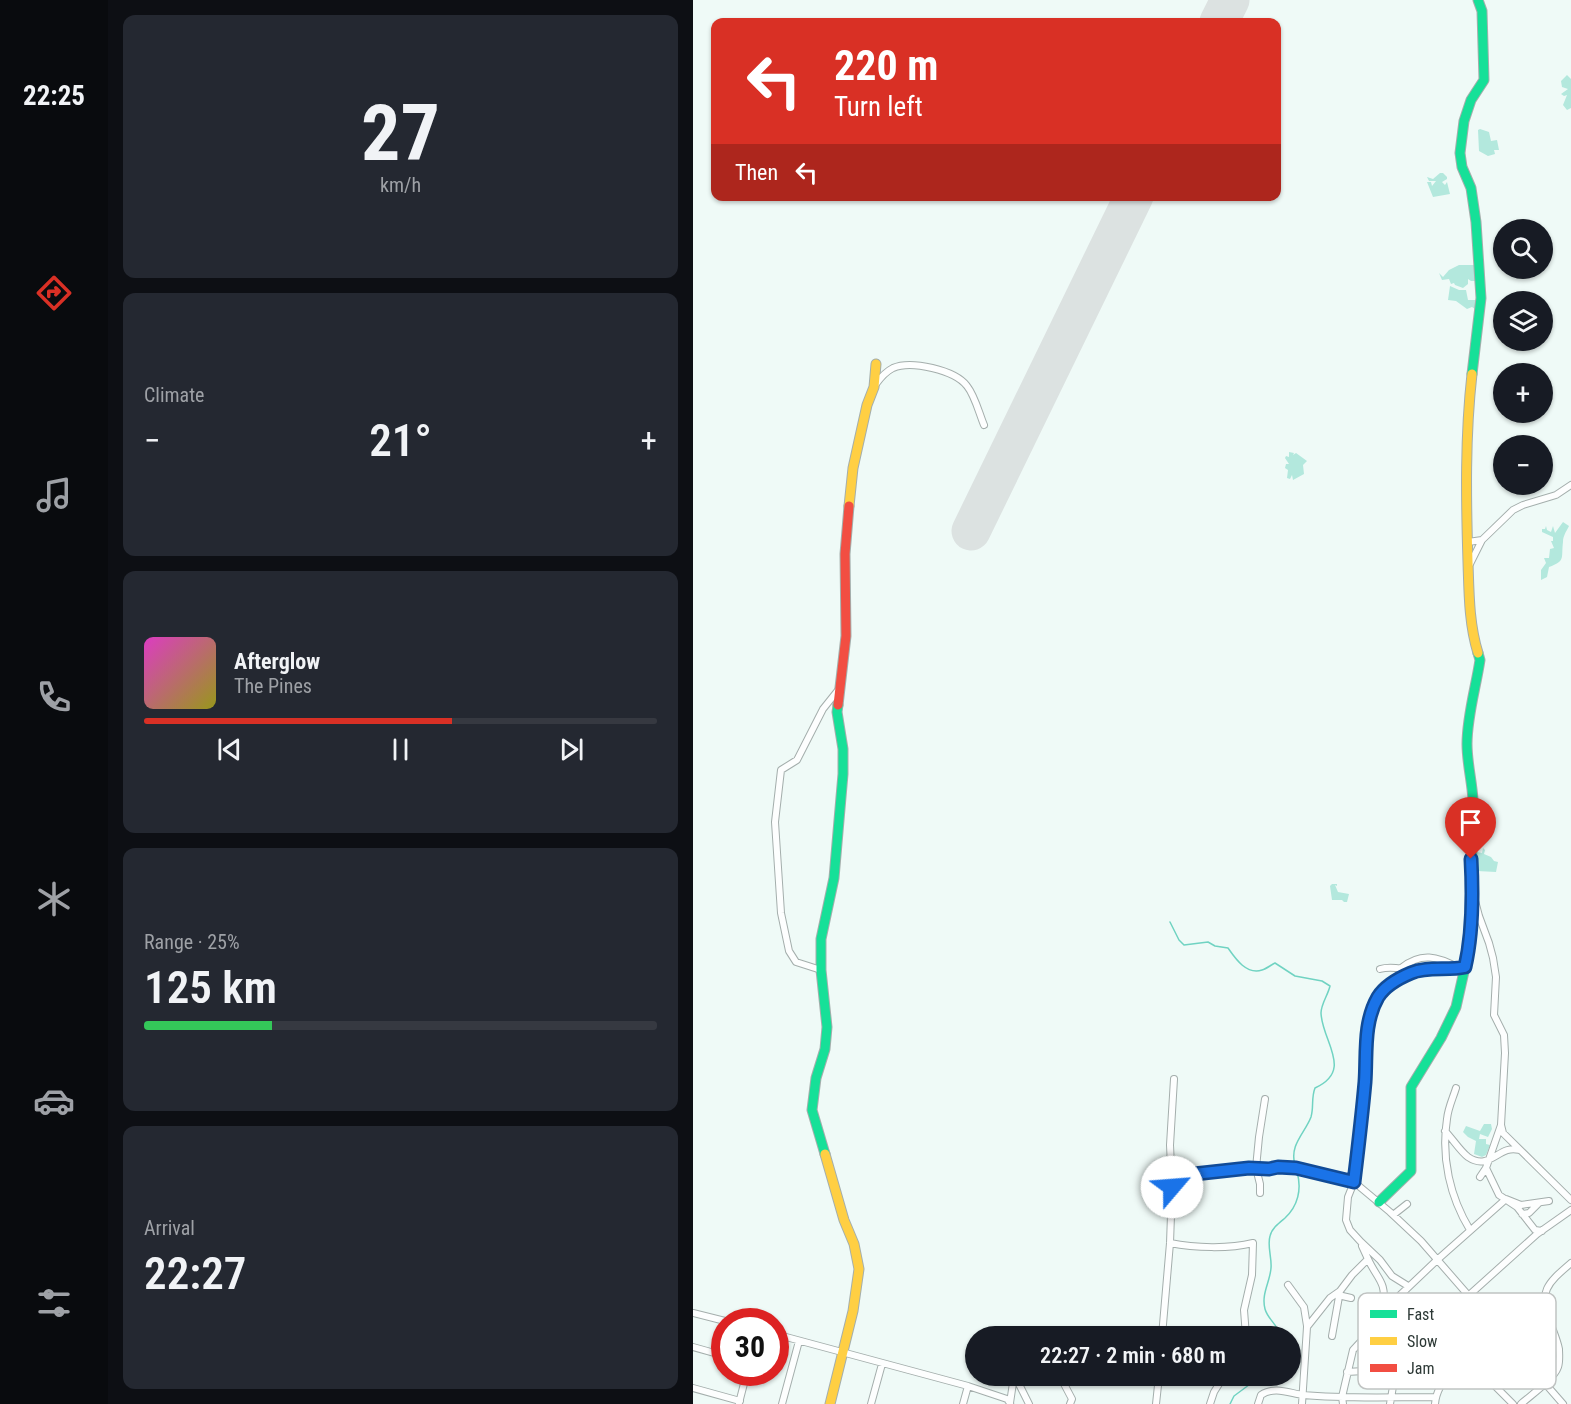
<!DOCTYPE html>
<meta charset="utf-8">
<style>
:root{--surface:#171b24;--page:#242831;--text:#f1f3f6;--muted:#9ea1a6;--line:#363941;--accent:#d93025}
body{margin:0;font-family:"Roboto Condensed",sans-serif;background:var(--page);color:var(--text);height:100vh;display:flex;flex-direction:column;font-size:22px;white-space:nowrap}
*{box-sizing:border-box;margin:0}
p{font-size:20px;color:var(--muted)}
.icon{flex:none;width:33px;height:33px;fill:none;stroke:currentColor;stroke-width:2;stroke-linecap:round;stroke-linejoin:round}
.map{position:relative;flex:1;overflow:hidden}
.details{display:flex;flex-direction:column;gap:15px;padding:15px;background:#0d0f14;width:585px}
.details>*{flex:none}
.guide{position:absolute;left:18px;top:18px;width:570px;height:183px;border-radius:12px;box-shadow:0 2px 4px #0004;background:#d93025;color:#fff;overflow:hidden}
.buttons{position:absolute;left:800px;top:219px;display:grid;gap:12px}
.buttons a{display:grid;place-items:center;width:60px;height:60px;border-radius:50%;background:var(--surface);box-shadow:0 2px 4px #0004;font-size:30px}
.speed{position:absolute;left:18px;top:1308px;display:flex;gap:12px;font-size:30px;font-weight:700;text-align:center}
.speed>*{display:grid;place-content:center;width:78px;height:78px;border-radius:50%;background:var(--surface);box-shadow:0 2px 4px #0004;line-height:1}
.speed .limit{border:9px solid #d22;background:#fff;color:#111}
.pin{position:absolute;display:grid;place-items:center;width:51px;height:51px;color:#fff;margin:-62px -26px;border-radius:50% 50% 50% 0;rotate:-45deg;box-shadow:0 0 6px #0007}
.pin .icon{rotate:45deg}
.me{position:absolute;width:66px;margin:-33px;rotate:63deg;stroke-linejoin:round;filter:drop-shadow(0 0 4px #0008)}
.turn{display:flex;align-items:center;gap:21px;height:126px;padding:0 24px;font-size:27px}
.turn .icon{width:78px;height:78px;stroke-width:2.5}
.turn b{display:block;font-size:42px;line-height:51px}
.then{display:flex;align-items:center;height:57px;padding:0 24px;background:#0003;gap:12px;font-size:22px}
.big{font-size:45px;font-weight:600;line-height:1.1}
.details .widget{flex:1;display:flex;flex-direction:column;justify-content:center;gap:9px;min-width:0;padding:0 21px;border-radius:12px;background:var(--page)}
.details .dial{align-items:center;gap:0}
.dial b{font-size:78px;line-height:1}
.song{display:flex;align-items:center;gap:18px}
.cover{width:72px;height:72px;border-radius:9px;background:linear-gradient(135deg,hsl(310 70% 55%),hsl(60 70% 35%))}
.played{height:6px;border-radius:3px;background:linear-gradient(90deg,var(--accent) 60%,var(--line) 60%)}
.keys{display:flex;justify-content:space-around;direction:ltr}
.heat{display:flex;justify-content:space-between;align-items:center;font-size:33px;direction:ltr}
.charge{height:9px;border-radius:4px;background:linear-gradient(90deg,#34c759 25%,var(--line) 0)}
.trip{position:absolute;left:272px;top:1326px;width:336px;height:60px;border-radius:30px;background:var(--surface);box-shadow:0 2px 4px #0004;font-weight:600;line-height:60px;text-align:center}
main{display:flex;flex:1;min-height:0}
.menu{display:flex;flex-direction:column;width:108px;justify-content:space-around;align-items:center;background:#090b0e;color:var(--muted)}
.menu .icon{width:42px;height:42px}
.menu .on{color:var(--accent)}
.menu b{font-size:27px;color:var(--text)}
.map>svg:first-child{display:block}
</style>
<main>
<nav class="menu">
<b>22:25</b>
<svg class="icon on" aria-label="directions" viewBox="0 0 24 24"><path d="M12 3l9 9-9 9-9-9zM9 14v-3h6M13 9l2 2-2 2"/></svg>
<svg class="icon" aria-label="music" viewBox="0 0 24 24"><path d="M9 18V5l10-2v13"/><circle cx="6" cy="18" r="3"/><circle cx="16" cy="16" r="3"/></svg>
<svg class="icon" aria-label="phone" viewBox="0 0 24 24"><path d="M5 4h4l2 5-3 2q2 4 5 5l2-3 5 2v4C11 20 4 13 5 4z"/></svg>
<svg class="icon" aria-label="climate" viewBox="0 0 24 24"><path d="M12 3v18M4 7l16 10M4 17L20 7"/></svg>
<svg class="icon" aria-label="car" viewBox="0 0 24 24"><path d="M5 17H2v-5l4-1 3-4h7l3 4 3 1v5h-3M9 17h6M6 11h13"/><circle cx="7" cy="17" r="2"/><circle cx="17" cy="17" r="2"/></svg>
<svg class="icon" aria-label="filters" viewBox="0 0 24 24"><path d="M4 7h16M4 17h16"/><circle cx="9" cy="7" r="2"/><circle cx="15" cy="17" r="2"/></svg>
</nav>
<section class="details">
<div class="widget dial"><b>27</b><p>km/h</p></div>
<div class="widget"><p>Climate</p>
<div class="heat"><a>−</a><b class="big">21°</b><a>+</a></div>
</div>
<div class="widget">
<div class="song"><i class="cover"></i><div><b>Afterglow</b><p>The Pines</p></div></div>
<div class="played"></div>
<div class="keys"><svg class="icon" aria-label="previous" viewBox="0 0 24 24"><path d="M18 5L8 12l10 7zM5 5v14"/></svg><svg class="icon" aria-label="pause" viewBox="0 0 24 24"><path d="M8 5v14M16 5v14"/></svg><svg class="icon" aria-label="next" viewBox="0 0 24 24"><path d="M6 5l10 7-10 7zM19 5v14"/></svg></div>
</div>
<div class="widget"><p>Range · 25%</p><b class="big">125 km</b><div class="charge"></div></div>
<div class="widget"><p>Arrival</p><b class="big">22:27</b></div>
</section>
<div class="map">
<svg width="878" height="1404" viewBox="0 0 878 1404">
<rect width="100%" height="100%" fill="#effaf7"/>
<path fill="#b3e8dd" d="M874 75 878 79V108L874 110 870 105 874 95 871 96 868 94 875 89 869 87 868 81Z
M787 129 796 132 798 141 804 140 806 150H801L802 154 795 156 786 151 785 130Z
M747 173H750L754 177V179L749 182 752 185 754 182 757 194 740 197 734 182H738L739 186 743 181H736L734 177 740 179Z
M766 265H782L785 281H778L775 279V284L770 288 762 285 761 283 758 284 756 279 749 280 746 273 750 277 756 270Z
M757 286 766 290H773L775 300H786L782 309 779 307 774 309 763 301 755 300Z
M596 452 601 453 600 455 603 453 614 461 610 465 611 474 600 480 599 475 597 479 594 478 595 470 592 468 593 464H596L592 458 593 456 596 457Z
M870 522 876 526C873 532 870 536 870 542 868 558 873 561 856 567L854 577 848 580V570L853 563 851 558H856L857 549 861 548 858 541H860V537L849 532V529H852L853 526 854 530 858 532 860 526 862 533Z
M790 848 792 850 791 854 798 857 801 861 805 862 803 872 784 871V852L789 853Z
M639 884H648H644V886L642 885 645 892 656 894 654 902H651L649 900H639L637 886Z
M791 1124H798L799 1129 795 1137 787 1134 786 1139H793V1144L797 1145 793 1155 789 1157 781 1154 783 1141 775 1137 770 1132 773 1126 787 1131Z"/>
<g fill="none" stroke-linecap="round" stroke-linejoin="round">
<path stroke="#70d3c2" stroke-width="1.5" d="M477 922 486 940 491 945 515 942 522 946 535 948C542 958 553 975 569 970 573 969 578 965 582 963L602 976 629 981 637 986C635 995 628 1004 628 1013 629 1042 661 1070 622 1088 618 1098 621 1107 618 1117 612 1133 596 1145 602 1165
M587 1336C585 1324 575 1320 572 1309 568 1294 577 1282 578 1268 579 1258 574 1246 577 1236 579 1228 586 1223 592 1218 605 1206 609 1189 604 1172
M537 1404 541 1396 568 1376"/>
<path stroke="#dce2e1" stroke-width="39" d="M526 22 537 0
M278 531 441 196"/>
<defs>
<path id="street" d="M183 384C188 377 192 372 200 368 218 360 262 370 274 386 282 396 286 413 291 425
M775 542 789 540 820 510 830 505 863 495 878 485
M777 564 789 540
M781 897 786 916 796 943 800 958 803 977 801 1015 811 1035 812 1053 808 1125 810 1133 878 1200
M708 968C728 952 744 956 766 968
M687 969C700 965 709 970 722 970
M128 970 103 962 96 951 88 913 82 822 88 770 104 760 130 709 146 689
M763 1088C760 1098 755 1108 754 1119 748 1158 757 1197 777 1230
M752 1131C759 1138 767 1151 775 1157 797 1172 806 1144 826 1150
M793 1168 806 1195 824 1207 842 1230 849 1231
M787 1177 793 1168 808 1125
M479 1187 493 1175 548 1169H576L585 1167 603 1168 661 1182 697 1212 728 1241 870 1404
M567 1193V1184L563 1168 566 1137 572 1099
M829 1214 836 1213 846 1203
M700 1215 714 1204
M477 1243C502 1248 536 1249 560 1243L559 1275 551 1310 553 1336
M675 1259C684 1279 694 1282 690 1305L684 1309 675 1308 678 1312V1322
M595 1285 611 1307 614 1326
M715 1286 699 1276 687 1260 668 1242 657 1230 653 1220 655 1197 661 1182 669 1110 673 1038 686 997 696 986 719 973 728 970H761L772 967
M645 1295 658 1298
M0 1313 36 1322
M82 1334 275 1386 314 1399 317 1403
M469 1336 477 1243 479 1187 477 1145 481 1079
M639 1336 647 1291 659 1275 675 1259 669 1246
M0 1347 32 1356
M773 1357 820 1404
M654 1372 703 1369
M322 1376 336 1404
M354 1376 370 1382 379 1399 377 1404
M0 1388 47 1401
M46 1403 54 1372
M317 1403 321 1376
M89 1404 106 1341
M178 1404 189 1364
M270 1404 275 1386
M463 1404 466 1376
M517 1404 521 1392 531 1376
M565 1404 568 1395C581 1386 596 1393 610 1395 653 1399 698 1397 742 1397
M609 1404 614 1327 637 1298 647 1291
M650 1404 649 1397 660 1350 672 1337 678 1322 690 1305 704 1298 744 1260 813 1199 828 1205 856 1201
M697 1404 703 1369 744 1324 844 1234 878 1210
M742 1404C744 1374 784 1348 806 1329
M828 1404C838 1395 861 1379 865 1367 867 1361 866 1354 866 1349 864 1339 860 1331 857 1322 844 1291 856 1282 878 1263"/>
<path id="fast" d="M779 374 788 298 783 222 778 188 769 167 767 153 771 121 778 100 791 80 789 11 785 0
M132 1154 119 1110 123 1078 132 1049 134 1027 128 970V939L141 878 150 774V749L144 712 145 705
M686 1202 718 1171V1087L748 1038 763 1007 777 945 780 800C779 781 774 763 774 744 774 716 783 687 787 660L785 653"/>
<path id="slow" d="M779 374C772 436 773 499 775 562 776 593 776 624 785 653
M156 506 160 468 174 405 181 387 183 364
M132 1154 151 1220 161 1244 166 1269 160 1311 137 1404"/>
<path id="jam" d="M145 705 153 636 152 554 156 506"/>
</defs>
<use href="#street" stroke="#a4aeac" stroke-width="8"/>
<use href="#fast" stroke="#a4aeac" stroke-width="11"/>
<use href="#slow" stroke="#a4aeac" stroke-width="11"/>
<use href="#jam" stroke="#a4aeac" stroke-width="11"/>
<use href="#street" stroke="#fdfefe" stroke-width="6"/>
<use href="#fast" stroke="#16e098" stroke-width="9"/>
<use href="#slow" stroke="#ffcf43" stroke-width="9"/>
<use href="#jam" stroke="#f24e42" stroke-width="9"/>
</g>
<g fill="none" stroke-linecap="round" stroke-linejoin="round">
<defs>
<path id="route" d="M479 1187 492 1175 556 1168 576 1169 585 1167 603 1168 661 1182C665 1149 669 1116 672 1082 674 1054 670 1023 685 997 692 986 706 978 718 973 734 966 755 971 772 967 780 932 780 895 778 859"/>
</defs>
<use href="#route" stroke="#114b97" stroke-width="15"/>
<use href="#route" stroke="#1a73e8" stroke-width="10"/>
</g>
<rect x="665" y="1293" width="198" height="96" rx="9" fill="#fff" stroke="#c0c3c2" stroke-width="1.5"/>
<rect x="677" y="1310" width="27" height="8" fill="#16e098"/>
<rect x="677" y="1337" width="27" height="8" fill="#ffcf43"/>
<rect x="677" y="1364" width="27" height="8" fill="#f24e42"/>
<g font-size="16" fill="#2c3835">
<text x="714" y="1320">Fast</text>
<text x="714" y="1347">Slow</text>
<text x="714" y="1374">Jam</text>
</g>
</svg>
<div class="buttons">
<a><svg class="icon" aria-label="search" viewBox="0 0 24 24"><circle cx="10" cy="10" r="6"/><path d="M15 15l6 6"/></svg></a>
<a><svg class="icon" aria-label="layers" viewBox="0 0 24 24"><path d="M12 4l9 5-9 5-9-5zM3 14l9 5 9-5"/></svg></a>
<a>+</a>
<a>−</a>
</div>
<div class="speed"><div class="limit">30</div></div>
<div class="pin" style="left:778px;top:859px;background:#d93025"><svg class="icon" aria-label="arrive" viewBox="0 0 24 24"><path d="M6 21V4h12l-3 4 3 4H6"/></svg></div>
<svg class="me" style="left:479px;top:1187px" viewBox="-20 -20 40 40"><circle r="19" fill="#fff"/><path d="M0-13L10 11 0 6-10 11z" fill="#1a73e8"/></svg>
<div class="trip">22:27 · 2 min · 680 m</div>
<div class="guide">
<div class="turn"><svg class="icon" aria-label="left" viewBox="0 0 24 24"><path d="M17 20v-9H6M10 6l-5 5 5 5"/></svg><div><b>220 m</b>Turn left</div></div>
<div class="then">Then<svg class="icon" aria-label="left" viewBox="0 0 24 24"><path d="M17 20v-9H6M10 6l-5 5 5 5"/></svg></div>
</div>
</div>
</main>
